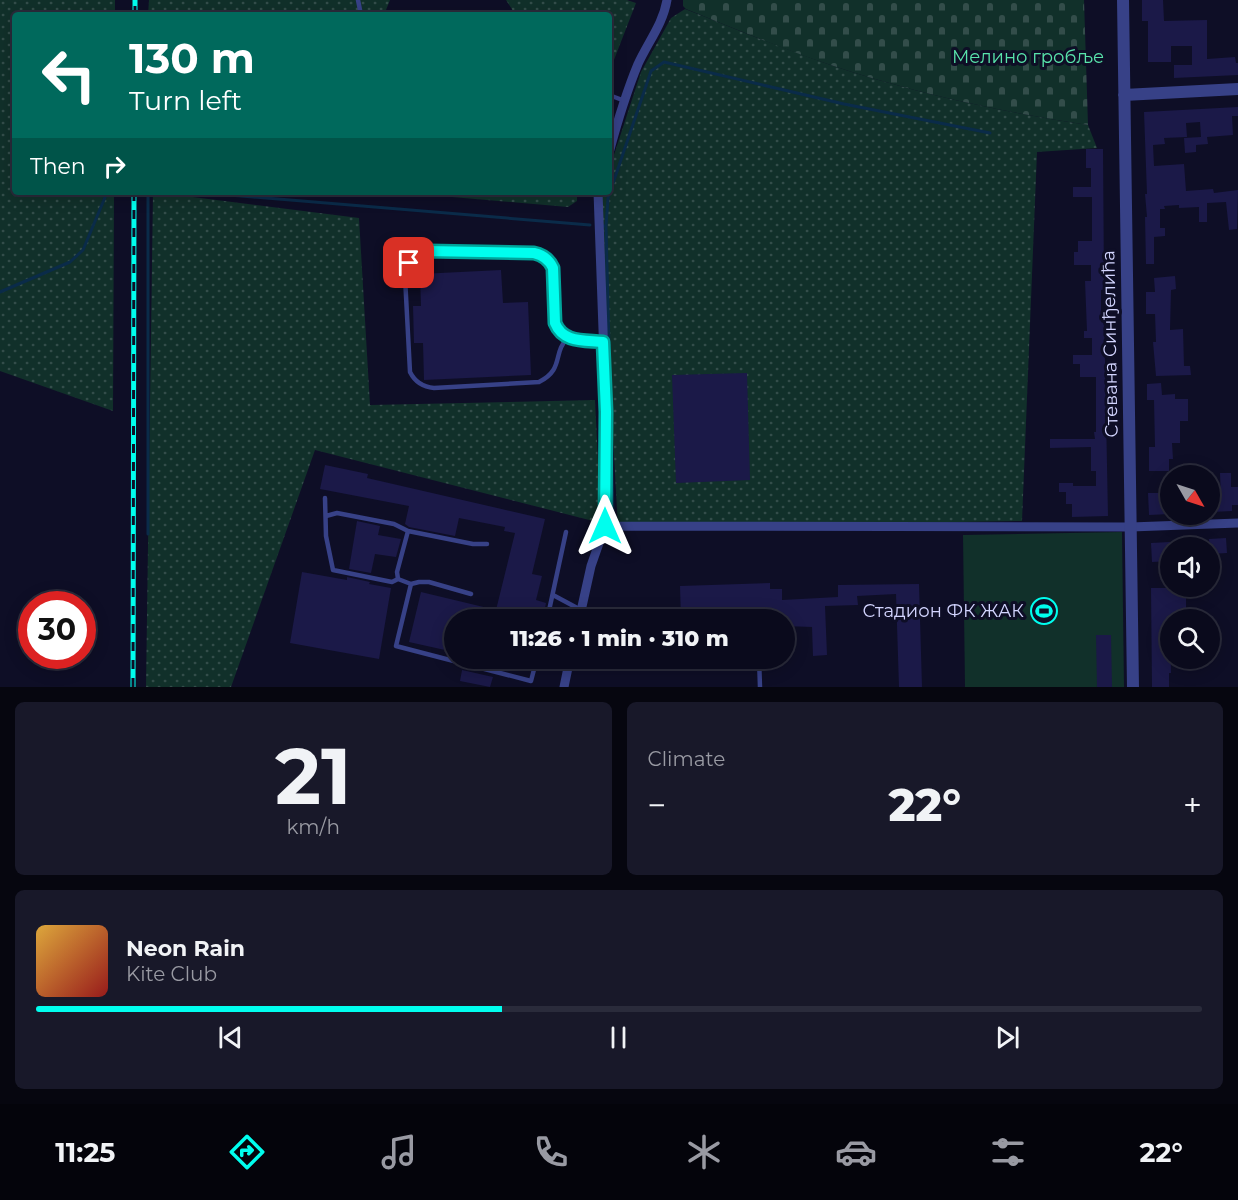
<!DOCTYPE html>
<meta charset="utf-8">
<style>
:root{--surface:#0a0a1c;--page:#181829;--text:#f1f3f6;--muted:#999aa3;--line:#2a2b3b;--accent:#00feee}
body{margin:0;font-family:Montserrat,sans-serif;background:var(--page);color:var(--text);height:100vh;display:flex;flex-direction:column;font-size:22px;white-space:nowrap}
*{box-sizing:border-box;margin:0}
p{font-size:20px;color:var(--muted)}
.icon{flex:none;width:33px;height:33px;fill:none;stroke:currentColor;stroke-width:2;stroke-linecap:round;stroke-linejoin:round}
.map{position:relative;height:687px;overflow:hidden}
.panel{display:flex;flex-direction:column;gap:15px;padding:15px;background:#06060f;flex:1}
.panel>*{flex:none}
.top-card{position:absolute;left:12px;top:12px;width:600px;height:183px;border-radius:6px;box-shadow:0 3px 15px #0003,0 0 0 2px var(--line);background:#00695c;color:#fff;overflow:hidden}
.needle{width:39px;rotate:129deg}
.controls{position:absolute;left:1160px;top:465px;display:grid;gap:12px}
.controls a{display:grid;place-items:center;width:60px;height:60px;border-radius:50%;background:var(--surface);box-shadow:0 3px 15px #0003,0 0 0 2px var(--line);font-size:30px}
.speed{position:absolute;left:18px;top:591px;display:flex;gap:12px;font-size:30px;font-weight:700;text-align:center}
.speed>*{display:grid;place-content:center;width:78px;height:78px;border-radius:50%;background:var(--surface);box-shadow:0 3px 15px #0003,0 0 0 2px var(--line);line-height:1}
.speed .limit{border:9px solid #d22;background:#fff;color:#111}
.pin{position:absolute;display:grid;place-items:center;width:51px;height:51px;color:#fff;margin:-26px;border-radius:12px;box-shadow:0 3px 9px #0006}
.me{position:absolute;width:66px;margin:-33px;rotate:0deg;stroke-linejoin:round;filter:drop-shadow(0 0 4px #0008)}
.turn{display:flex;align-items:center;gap:21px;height:126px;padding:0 18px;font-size:27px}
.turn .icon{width:78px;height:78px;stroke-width:2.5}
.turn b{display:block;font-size:42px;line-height:51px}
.then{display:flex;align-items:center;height:57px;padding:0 18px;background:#0003;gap:12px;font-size:22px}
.big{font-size:45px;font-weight:800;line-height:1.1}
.panel .widget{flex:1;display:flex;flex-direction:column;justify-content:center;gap:9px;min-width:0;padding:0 21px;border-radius:9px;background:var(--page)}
.panel .dial{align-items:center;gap:0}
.dial b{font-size:78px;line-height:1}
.song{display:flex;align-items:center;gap:18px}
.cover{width:72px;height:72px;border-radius:9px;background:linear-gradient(135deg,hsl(40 70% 55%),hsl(0 70% 35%))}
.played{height:6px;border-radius:3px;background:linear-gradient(90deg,var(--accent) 40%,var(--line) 40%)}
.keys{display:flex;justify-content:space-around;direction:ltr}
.heat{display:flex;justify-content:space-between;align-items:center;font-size:33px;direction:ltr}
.panel .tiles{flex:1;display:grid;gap:15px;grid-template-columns:1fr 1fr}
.widget:last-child{grid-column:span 2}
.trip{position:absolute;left:444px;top:609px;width:351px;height:60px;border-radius:30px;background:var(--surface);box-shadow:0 3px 15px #0003,0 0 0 2px var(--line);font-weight:800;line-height:60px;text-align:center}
.menu{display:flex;height:96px;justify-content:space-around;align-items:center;background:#04040b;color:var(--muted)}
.menu .icon{width:42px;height:42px}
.menu .selected{color:var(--accent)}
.menu b{font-size:27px;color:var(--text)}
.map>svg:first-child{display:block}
</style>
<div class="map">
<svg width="1238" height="687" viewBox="0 0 1238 687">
<defs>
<pattern id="green-dots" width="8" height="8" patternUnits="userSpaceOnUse" patternTransform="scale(1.5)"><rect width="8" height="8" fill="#11302a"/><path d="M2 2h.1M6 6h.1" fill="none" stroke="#334d4a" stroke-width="1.8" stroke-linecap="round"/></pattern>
<pattern id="cemetery-stones" width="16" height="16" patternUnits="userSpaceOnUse" patternTransform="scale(1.5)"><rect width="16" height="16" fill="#11302a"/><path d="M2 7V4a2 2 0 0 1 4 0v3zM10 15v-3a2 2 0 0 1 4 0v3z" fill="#334d4a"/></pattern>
</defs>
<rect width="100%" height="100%" fill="#0e0e26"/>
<path fill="url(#green-dots)" d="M0 0H115V15H15V192H114L113 411 0 371Z
M149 0H390L384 15H148Z
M506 0H627L636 3 612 65 609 64V15H518L515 14Z
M685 9C741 31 795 54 852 72 929 96 1008 113 1088 125L1097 148 1037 152 1022 521 618 528 600 198 602 192H609V170L641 72 671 18Z
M153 192 359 218 370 405 595 400 601 523 315 450 231 687H146Z
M394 192H577V201L568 207Z"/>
<path fill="url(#cemetery-stones)" d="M683 0H1084L1088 125C1008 113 929 96 852 72 795 54 740 31 686 9L683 6Z"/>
<path fill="#11302a" d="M1122 532 1124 687H965L963 535Z"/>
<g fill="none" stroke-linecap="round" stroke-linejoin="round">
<path stroke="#0a2b49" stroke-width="3" d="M193 192 590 225
M604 226H606L608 198 651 71 664 62 844 104 990 133
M606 226 613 513
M0 292 70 262 83 250 106 195
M148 534V192"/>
</g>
<path fill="#1b1948" d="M1142 0H1163L1164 21 1207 20V59L1235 57 1236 63H1238V75L1174 78V65H1192V46H1171V62H1148V21H1142Z
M1238 107V116H1232L1233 135 1207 137 1208 144 1196 145V152L1185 153 1184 138 1201 137 1200 122 1186 123 1187 137 1164 138 1165 144 1153 145 1154 166 1184 164 1186 191 1213 189 1214 193 1238 190 1237 229 1229 230 1226 202 1207 203V222H1199V207L1179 208V205L1164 206 1165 209H1160V228H1165V236L1154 237V264H1146L1145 217H1147L1145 194H1147L1144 112Z
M1086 149H1103L1104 281H1107V289L1101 290V310H1104L1108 516 1072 517V504H1066V492H1059V483H1073V486H1096V471H1091V447L1050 448V439H1095L1094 432H1096V377H1080V364H1073V355H1092V338H1084V331H1087L1085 281H1091V265H1074V252H1078V241H1092V197H1073V187H1091V168H1086Z
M501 270 503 303 528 302 531 375 424 380 423 343H414L413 306H421L420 274Z
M1175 276 1176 289 1171 290 1170 330 1183 329 1184 366H1190L1191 375 1156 376 1153 342H1156L1155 314H1146V292H1155L1154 278Z
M747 373 750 480 676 483 672 375Z
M1161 383 1162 395 1175 394V399H1188V421H1180V443H1172L1173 459H1169V471H1149V447H1155L1154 400H1147V384Z
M325 465 368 474 367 478 545 519 532 574 542 576 536 600 546 603 544 613 524 608 521 620H454V652L409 642 421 592 496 610 515 533 504 531 505 527 459 518 455 536 409 527 405 524 409 506 320 489Z
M1220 473H1231V487H1238V505H1232V511L1212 512 1211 499H1221Z
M1148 493H1170V514L1149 515Z
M357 521 380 526 378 535 401 539 396 557 375 554 371 573 349 569Z
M1226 538 1227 553 1210 554 1209 539Z
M1170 542V561L1152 562 1151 543Z
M302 572 347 580V577L370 582 369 584 391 588 379 659 290 643Z
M770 583V589H782V600L838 597V585L919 584 922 687H899L896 594 857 596 858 605 825 606 827 655 813 656 812 627 784 626V620H681L680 586Z
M1151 588H1186V620H1170L1171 673H1169V687H1152Z
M1096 635H1111L1112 687H1097Z
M462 670 493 677 490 687 460 681Z"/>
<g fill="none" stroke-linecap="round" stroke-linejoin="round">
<path stroke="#374187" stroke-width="4.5" d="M358 0 361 15
M609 95 625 101
M568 338C552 352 565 369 539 382L434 388C423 387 415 382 410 372L405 277C407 263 413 254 427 251L539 254C571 269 538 323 566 337 576 342 592 341 603 342
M325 498 326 536 333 570 392 582 398 579 411 584 419 582H429L471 594
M326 516 337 513 394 524 408 531 473 544H487
M398 579 397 572 408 531
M411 584 396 646 531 681 537 658
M553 595 581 610
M547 620 566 532
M759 658 760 687"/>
<path stroke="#374187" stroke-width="9" d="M609 153C617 123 626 93 638 64 648 42 663 24 667 0
M605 526 1131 527 1238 523
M579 620 591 566 605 526 606 412 598 192
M564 687 570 658"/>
<path stroke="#374187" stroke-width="12" d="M1123 0 1133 687
M1124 95 1238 89"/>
<defs>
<path id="rail" d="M135 15V0
M133 687 134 192"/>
</defs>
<use href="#rail" stroke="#00feee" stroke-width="5"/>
<use href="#rail" stroke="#0e0e26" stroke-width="3" stroke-dasharray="9" stroke-linecap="butt"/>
</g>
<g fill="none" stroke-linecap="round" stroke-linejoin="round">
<defs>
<path id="route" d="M409 263 416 255 427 251 534 253C543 255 549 259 553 268L555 323C563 343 584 340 603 342L606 412 605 526"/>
</defs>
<use href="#route" stroke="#00a59b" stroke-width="15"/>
<use href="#route" stroke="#00feee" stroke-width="10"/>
</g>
<defs>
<symbol id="stadium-ring" viewBox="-11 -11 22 22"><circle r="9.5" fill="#0e0e26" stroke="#00feee" stroke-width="1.5"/><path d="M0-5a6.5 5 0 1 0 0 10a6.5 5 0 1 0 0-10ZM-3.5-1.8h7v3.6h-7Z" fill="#00feee"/></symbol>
</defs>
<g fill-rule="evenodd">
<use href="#stadium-ring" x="1029" y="596" width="30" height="30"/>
</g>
<g text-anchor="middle" stroke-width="6" stroke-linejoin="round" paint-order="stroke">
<g font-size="18" fill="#59e4ab" stroke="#0e0e26">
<text x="1028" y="63">Мелино гробље</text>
</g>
<g font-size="18" fill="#d3d5ff" stroke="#0e0e26">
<text transform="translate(1110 344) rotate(-91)" y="6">Стевана Синђелића</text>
</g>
<g font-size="18" fill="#d3d5ff" stroke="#0e0e26" text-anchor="end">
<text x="1024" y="617">Стадион ФК ЖАК</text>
</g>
</g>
</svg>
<div class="controls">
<a><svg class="needle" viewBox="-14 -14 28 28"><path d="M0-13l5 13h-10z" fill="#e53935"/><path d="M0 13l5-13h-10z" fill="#999aa3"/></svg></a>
<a><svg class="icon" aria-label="sound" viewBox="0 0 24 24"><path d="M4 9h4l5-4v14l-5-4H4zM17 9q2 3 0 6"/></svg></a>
<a><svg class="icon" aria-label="search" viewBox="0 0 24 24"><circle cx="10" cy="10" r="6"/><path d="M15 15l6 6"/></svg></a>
</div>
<div class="speed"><div class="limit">30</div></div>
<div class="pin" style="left:409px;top:263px;background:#d93025"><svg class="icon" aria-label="arrive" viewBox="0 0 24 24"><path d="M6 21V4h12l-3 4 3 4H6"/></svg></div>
<svg class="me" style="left:605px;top:526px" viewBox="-20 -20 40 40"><path d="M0-17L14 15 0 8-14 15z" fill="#00feee" stroke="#fff" stroke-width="4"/></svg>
<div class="trip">11:26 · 1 min · 310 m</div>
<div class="top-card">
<div class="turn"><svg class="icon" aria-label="left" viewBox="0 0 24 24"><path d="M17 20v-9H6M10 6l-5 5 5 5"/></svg><div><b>130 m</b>Turn left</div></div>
<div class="then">Then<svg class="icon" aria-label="right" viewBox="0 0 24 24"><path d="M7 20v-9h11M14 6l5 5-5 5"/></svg></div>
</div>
</div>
<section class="panel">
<div class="tiles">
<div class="widget dial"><b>21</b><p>km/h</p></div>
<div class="widget"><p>Climate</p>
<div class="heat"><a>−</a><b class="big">22°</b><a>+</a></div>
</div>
<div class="widget">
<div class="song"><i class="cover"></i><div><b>Neon Rain</b><p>Kite Club</p></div></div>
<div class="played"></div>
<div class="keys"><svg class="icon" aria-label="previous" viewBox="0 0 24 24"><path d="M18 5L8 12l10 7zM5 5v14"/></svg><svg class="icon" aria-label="pause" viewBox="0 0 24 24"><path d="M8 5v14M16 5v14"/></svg><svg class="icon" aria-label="next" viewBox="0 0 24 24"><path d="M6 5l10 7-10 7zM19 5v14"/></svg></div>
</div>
</div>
</section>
<nav class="menu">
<b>11:25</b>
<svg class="icon selected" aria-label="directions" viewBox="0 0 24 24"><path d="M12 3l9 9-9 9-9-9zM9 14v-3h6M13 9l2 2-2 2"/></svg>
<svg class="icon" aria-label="music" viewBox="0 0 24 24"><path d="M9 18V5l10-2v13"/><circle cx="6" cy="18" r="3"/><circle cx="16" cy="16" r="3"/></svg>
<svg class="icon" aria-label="phone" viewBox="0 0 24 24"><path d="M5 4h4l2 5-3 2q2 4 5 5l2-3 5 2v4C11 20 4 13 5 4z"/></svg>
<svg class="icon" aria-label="climate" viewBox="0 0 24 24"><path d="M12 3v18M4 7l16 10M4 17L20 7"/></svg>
<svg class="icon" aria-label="car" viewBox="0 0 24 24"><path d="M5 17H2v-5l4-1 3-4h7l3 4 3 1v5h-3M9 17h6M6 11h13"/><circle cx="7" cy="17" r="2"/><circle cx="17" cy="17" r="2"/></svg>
<svg class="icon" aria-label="filters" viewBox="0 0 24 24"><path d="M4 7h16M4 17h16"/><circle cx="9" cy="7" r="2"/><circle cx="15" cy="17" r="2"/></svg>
<b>22°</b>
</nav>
